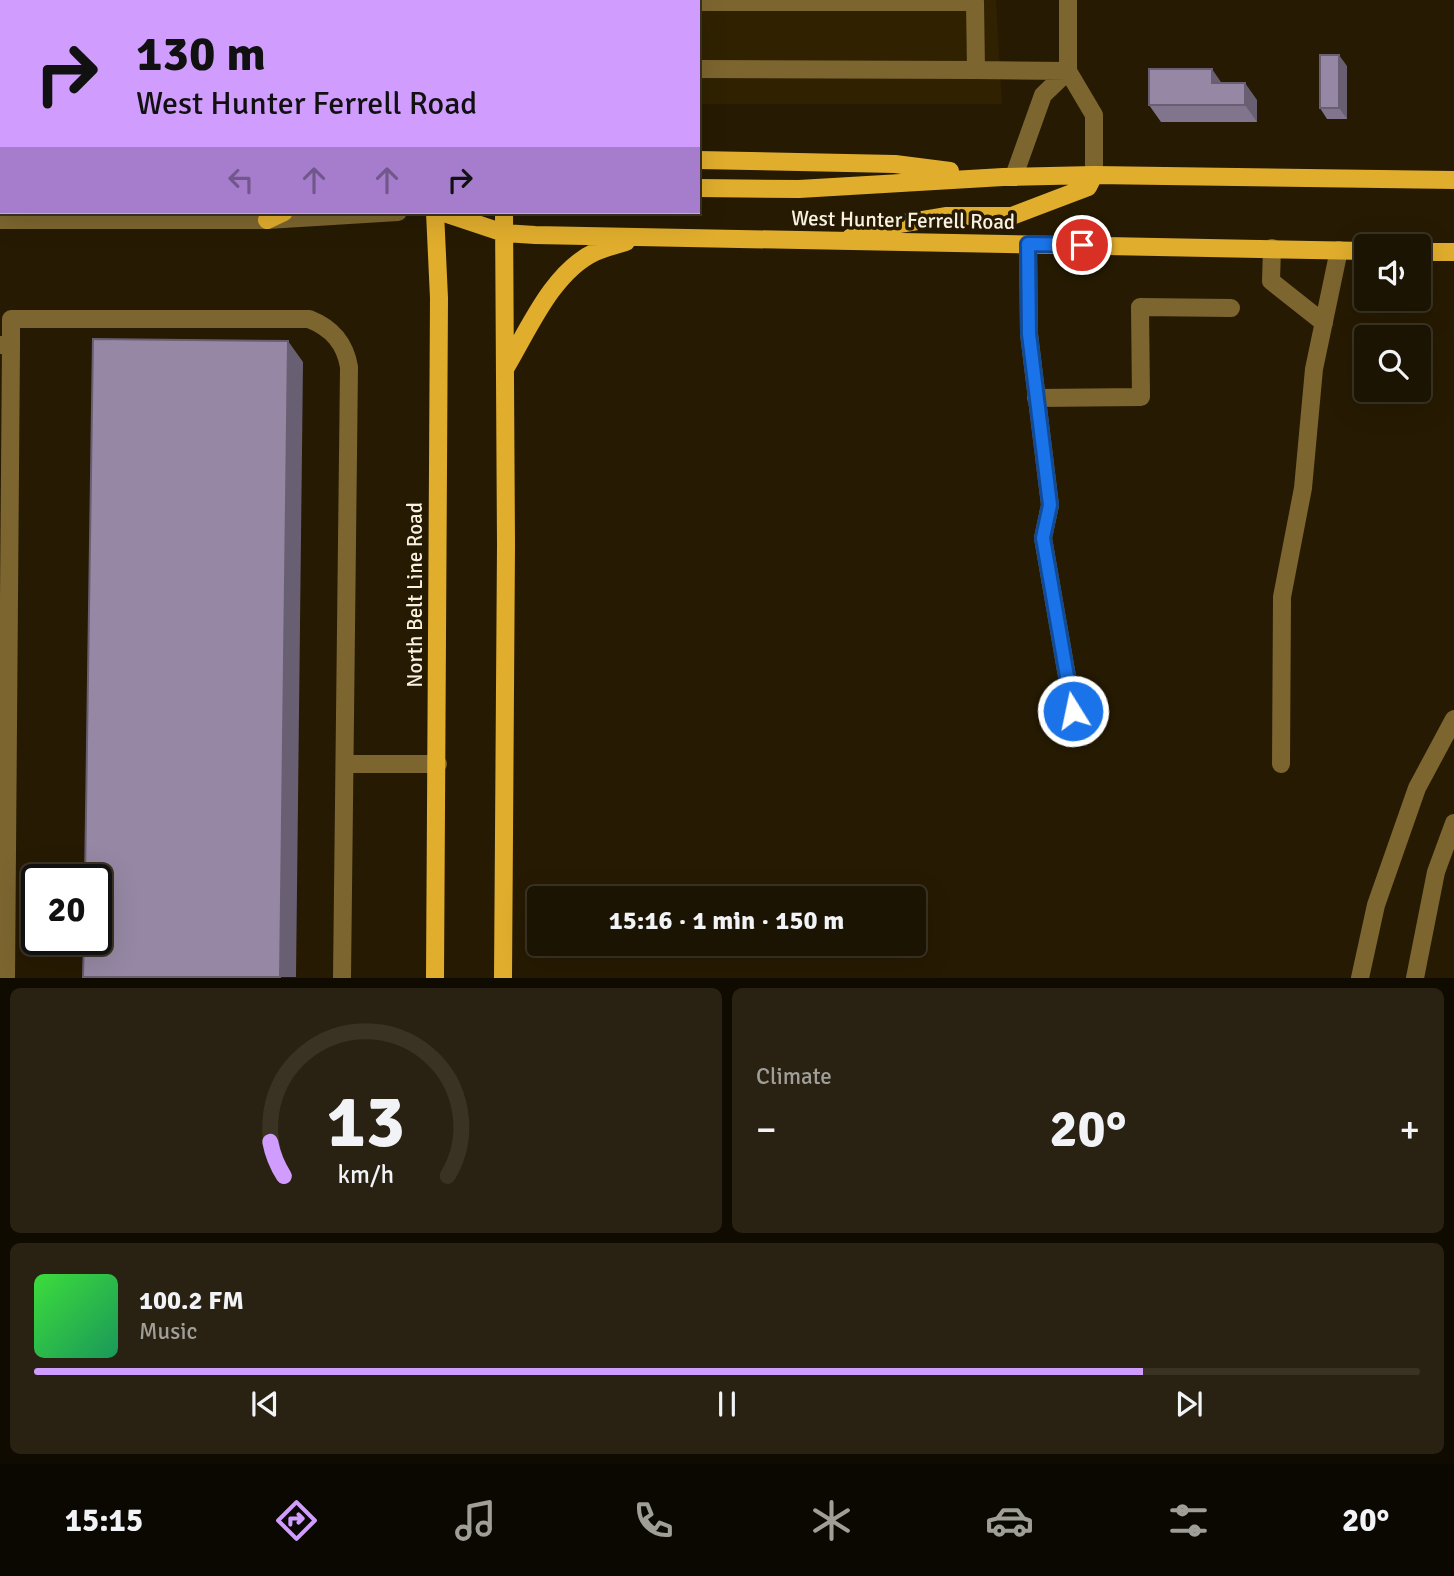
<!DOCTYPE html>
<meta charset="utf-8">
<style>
:root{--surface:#1c1402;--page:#292111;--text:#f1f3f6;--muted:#a09e99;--line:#3a3324;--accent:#d09dff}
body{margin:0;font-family:Signika,sans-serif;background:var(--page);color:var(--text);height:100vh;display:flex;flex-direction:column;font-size:26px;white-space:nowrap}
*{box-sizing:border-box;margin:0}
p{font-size:23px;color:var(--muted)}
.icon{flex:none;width:38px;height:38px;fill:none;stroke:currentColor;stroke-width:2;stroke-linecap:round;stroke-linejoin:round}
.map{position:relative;height:978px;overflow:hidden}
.side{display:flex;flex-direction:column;gap:10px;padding:10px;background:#0f0b01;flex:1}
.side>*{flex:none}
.banner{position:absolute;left:0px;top:0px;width:700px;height:214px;box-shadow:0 7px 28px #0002,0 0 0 2px var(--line);background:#d09dff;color:#111;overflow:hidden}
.fabs{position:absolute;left:1354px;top:234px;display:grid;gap:14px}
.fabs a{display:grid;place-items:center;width:77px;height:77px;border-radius:7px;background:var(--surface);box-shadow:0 7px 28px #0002,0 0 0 2px var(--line);font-size:35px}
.speed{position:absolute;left:21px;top:864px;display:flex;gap:14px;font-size:35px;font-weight:700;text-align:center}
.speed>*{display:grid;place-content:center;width:91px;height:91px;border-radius:50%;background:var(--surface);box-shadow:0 7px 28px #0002,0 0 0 2px var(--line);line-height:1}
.speed .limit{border:4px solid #111;border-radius:10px;background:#fff;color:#111}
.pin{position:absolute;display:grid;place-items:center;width:60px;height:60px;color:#fff;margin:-30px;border:4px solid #fff;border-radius:50%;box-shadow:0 2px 7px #0007}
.me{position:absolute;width:77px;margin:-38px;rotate:350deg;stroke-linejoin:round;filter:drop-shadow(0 0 5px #0008)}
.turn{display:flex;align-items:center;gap:24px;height:147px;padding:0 21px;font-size:32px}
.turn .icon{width:91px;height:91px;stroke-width:2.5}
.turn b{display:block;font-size:49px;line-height:60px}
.lanes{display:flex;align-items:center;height:66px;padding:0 21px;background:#0003;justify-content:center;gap:35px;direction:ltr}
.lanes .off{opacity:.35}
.big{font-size:52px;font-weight:700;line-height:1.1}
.side .card{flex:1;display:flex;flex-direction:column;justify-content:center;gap:10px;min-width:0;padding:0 24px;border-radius:10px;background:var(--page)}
.side .dial{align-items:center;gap:0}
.dial svg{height:182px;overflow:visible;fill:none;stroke:var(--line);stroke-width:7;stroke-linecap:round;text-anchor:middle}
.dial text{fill:var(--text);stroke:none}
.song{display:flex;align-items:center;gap:21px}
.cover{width:84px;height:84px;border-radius:10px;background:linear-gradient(135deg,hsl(120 70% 55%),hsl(150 70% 35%))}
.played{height:7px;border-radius:4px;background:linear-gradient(90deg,var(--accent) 80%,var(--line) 80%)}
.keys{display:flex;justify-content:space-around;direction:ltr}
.heat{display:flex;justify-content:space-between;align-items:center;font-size:38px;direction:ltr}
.side .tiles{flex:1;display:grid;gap:10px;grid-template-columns:1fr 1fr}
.card:last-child{grid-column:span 2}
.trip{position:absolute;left:527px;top:886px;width:399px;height:70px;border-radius:7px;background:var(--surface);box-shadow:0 7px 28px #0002,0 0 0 2px var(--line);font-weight:700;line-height:70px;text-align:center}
.dock{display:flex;height:112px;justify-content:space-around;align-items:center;background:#0b0801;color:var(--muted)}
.dock .icon{width:49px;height:49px}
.dock .selected{color:var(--accent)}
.dock b{font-size:32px;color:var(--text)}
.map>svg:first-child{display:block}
</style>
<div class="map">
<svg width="1454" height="978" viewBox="0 0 1454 978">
<rect width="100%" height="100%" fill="#261a02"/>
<path fill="#302200" d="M663 0H996L1002 104H698V2Z"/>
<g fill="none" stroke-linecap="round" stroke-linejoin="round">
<path stroke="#7c652f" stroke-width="18" d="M1068 0V71L1094 115V175
M288 2V0
M698 2H975L976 70 1068 71
M698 69 976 70
M0 70H2
M1014 176 1043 95 1068 71
M0 220H267L398 212
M1028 244 1029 334 1050 505 1043 538 1073 711
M1272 248 1271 281 1324 323
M0 345H11V319H309C332 328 345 343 349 367L342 978
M1036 398 1141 397 1140 307 1231 308
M345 764H438
M1281 764 1282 597 1303 488 1314 369 1339 250
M6 978 11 345
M1360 978 1376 905 1417 788 1454 719
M1415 978 1436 872 1454 823"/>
<path stroke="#e0ad2d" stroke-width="18" d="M426 0V2
M494 0 495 2
M698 160 895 164 950 171
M698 188 799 189 1003 177 1094 175 1454 180
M435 212 439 298 435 978
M441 212 504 233 535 235 1367 251
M267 220 284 212
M851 237 887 226 947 216H1012L1088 187 1094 175
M1419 252H1454
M505 369C528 331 552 272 595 252 604 248 616 245 626 242
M503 978 506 545 504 212"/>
</g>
<path fill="#81758d" d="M0 0H243V2H2V26H0Z
M1347 66V119H1327L1320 108Z
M1257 100V122H1161L1149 105Z"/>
<path fill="#695f73" d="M227 0H243V2H227Z
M1339 55 1347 66V119L1339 108Z
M1212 69 1223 85 1212 83Z
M1245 83 1257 100V122L1245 105Z
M288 341 303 362 296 977H280Z"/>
<path fill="#9688a4" stroke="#695f73" stroke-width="2" d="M0 0H227V2H2V5H0Z
M1320 55H1339V108H1320Z
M1149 69H1212V83H1245V105H1149Z
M93 339 288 341 280 977H83L84 940H96V880H85Z"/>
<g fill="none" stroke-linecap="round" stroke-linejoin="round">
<defs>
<path id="route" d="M1073 711 1043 538 1050 505 1029 334 1028 244 1082 245"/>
</defs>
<use href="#route" stroke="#114b97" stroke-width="18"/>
<use href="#route" stroke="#1a73e8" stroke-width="12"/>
</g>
<g text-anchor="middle" stroke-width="7" stroke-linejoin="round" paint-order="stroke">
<g font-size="21" fill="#f9f2e2" stroke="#261a02">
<text transform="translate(903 220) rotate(1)" y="7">West Hunter Ferrell Road</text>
<text transform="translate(415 595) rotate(-90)" y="7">North Belt Line Road</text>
</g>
</g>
</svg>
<div class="fabs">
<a><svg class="icon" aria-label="sound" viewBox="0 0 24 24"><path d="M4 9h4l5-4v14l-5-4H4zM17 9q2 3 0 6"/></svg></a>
<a><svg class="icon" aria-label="search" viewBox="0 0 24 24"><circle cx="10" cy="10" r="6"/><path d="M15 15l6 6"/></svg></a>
</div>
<div class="speed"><div class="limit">20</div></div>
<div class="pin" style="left:1082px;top:245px;background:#d93025"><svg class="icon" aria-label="arrive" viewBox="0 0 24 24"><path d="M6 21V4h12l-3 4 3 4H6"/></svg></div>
<svg class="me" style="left:1073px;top:711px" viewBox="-20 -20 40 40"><circle r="17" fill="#1a73e8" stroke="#fff" stroke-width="3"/><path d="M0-11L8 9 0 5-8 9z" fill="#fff"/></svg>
<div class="trip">15:16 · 1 min · 150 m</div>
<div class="banner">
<div class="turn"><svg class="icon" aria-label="right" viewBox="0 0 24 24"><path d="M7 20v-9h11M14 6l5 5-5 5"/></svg><div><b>130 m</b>West Hunter Ferrell Road</div></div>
<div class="lanes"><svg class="icon off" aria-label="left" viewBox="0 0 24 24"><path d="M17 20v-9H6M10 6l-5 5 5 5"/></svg><svg class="icon off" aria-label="ahead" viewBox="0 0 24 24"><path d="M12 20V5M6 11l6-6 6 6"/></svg><svg class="icon off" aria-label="ahead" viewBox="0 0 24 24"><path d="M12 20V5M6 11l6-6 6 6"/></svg><svg class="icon" aria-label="right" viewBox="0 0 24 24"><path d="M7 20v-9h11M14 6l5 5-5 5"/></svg></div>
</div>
</div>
<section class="side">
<div class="tiles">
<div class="card dial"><svg viewBox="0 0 100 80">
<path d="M14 69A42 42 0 1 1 86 69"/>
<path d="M14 69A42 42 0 0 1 8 54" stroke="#d09dff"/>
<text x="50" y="56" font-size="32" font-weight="700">13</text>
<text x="50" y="72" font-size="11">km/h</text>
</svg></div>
<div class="card"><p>Climate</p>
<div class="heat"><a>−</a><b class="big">20°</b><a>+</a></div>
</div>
<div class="card">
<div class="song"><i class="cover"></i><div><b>100.2 FM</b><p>Music</p></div></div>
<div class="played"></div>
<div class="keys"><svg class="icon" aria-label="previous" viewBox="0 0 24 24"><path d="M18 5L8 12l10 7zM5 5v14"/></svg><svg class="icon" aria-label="pause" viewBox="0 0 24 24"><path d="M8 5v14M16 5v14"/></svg><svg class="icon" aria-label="next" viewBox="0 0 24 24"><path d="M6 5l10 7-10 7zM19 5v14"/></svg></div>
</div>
</div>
</section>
<nav class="dock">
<b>15:15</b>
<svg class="icon selected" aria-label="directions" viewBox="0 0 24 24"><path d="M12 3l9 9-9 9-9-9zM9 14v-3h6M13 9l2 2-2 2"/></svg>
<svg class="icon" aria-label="music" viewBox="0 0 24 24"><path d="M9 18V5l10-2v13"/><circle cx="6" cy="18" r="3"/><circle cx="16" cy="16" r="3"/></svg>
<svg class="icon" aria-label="phone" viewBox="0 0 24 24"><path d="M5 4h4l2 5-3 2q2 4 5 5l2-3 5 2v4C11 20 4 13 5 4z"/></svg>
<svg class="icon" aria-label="climate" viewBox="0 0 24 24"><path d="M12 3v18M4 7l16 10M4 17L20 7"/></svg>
<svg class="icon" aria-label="car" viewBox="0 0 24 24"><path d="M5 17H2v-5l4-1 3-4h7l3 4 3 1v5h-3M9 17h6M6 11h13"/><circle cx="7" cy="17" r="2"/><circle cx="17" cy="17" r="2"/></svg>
<svg class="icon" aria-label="filters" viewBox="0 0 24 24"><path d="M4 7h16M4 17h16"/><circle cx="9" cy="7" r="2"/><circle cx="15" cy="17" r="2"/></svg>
<b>20°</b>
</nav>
